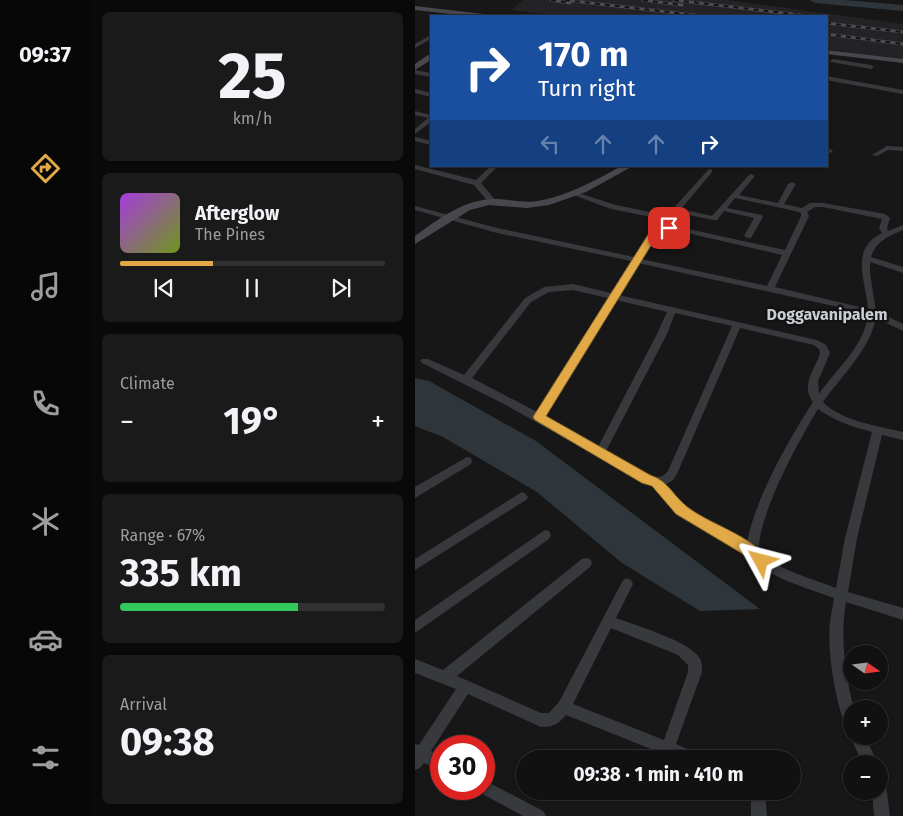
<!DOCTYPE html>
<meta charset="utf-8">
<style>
:root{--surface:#111112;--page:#1a1a1b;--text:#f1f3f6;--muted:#9c9d9f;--line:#303132;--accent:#e1aa47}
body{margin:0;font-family:"Fira Sans",sans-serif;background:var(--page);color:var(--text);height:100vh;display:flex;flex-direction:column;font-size:19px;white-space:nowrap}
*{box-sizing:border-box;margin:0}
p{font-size:16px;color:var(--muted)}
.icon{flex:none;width:28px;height:28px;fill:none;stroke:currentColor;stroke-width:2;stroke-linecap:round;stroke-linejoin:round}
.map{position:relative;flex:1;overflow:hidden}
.sheet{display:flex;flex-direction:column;gap:12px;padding:12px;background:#09090a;width:325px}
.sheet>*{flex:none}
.hud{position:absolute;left:15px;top:15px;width:398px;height:152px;border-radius:0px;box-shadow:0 1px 4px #0004,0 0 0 1px var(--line);background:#1a4fa0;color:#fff;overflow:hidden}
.needle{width:32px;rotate:104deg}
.buttons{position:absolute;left:428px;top:645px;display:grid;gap:10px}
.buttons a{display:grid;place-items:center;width:45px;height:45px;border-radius:50%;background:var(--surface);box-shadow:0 1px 4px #0004,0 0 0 1px var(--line);font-size:25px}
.speed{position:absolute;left:15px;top:735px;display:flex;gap:10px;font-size:25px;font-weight:700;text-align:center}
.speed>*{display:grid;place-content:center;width:65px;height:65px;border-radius:50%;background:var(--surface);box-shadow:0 1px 4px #0004,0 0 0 1px var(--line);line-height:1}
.speed .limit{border:8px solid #d22;background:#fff;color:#111}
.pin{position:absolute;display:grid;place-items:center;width:42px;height:42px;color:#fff;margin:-21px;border-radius:10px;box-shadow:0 2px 8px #0006}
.me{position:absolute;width:55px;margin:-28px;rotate:308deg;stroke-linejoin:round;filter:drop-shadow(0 0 4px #0008)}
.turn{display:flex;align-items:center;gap:18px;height:105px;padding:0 25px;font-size:22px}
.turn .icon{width:65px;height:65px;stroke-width:2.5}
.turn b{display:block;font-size:35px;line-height:42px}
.lanes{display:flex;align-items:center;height:48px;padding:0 25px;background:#0003;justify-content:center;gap:25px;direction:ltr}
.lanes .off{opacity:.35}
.big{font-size:38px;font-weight:700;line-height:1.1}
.sheet .widget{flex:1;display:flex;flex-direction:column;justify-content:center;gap:8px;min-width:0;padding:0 18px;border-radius:8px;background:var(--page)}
.sheet .dial{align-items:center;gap:0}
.dial b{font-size:65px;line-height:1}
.song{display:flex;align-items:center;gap:15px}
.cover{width:60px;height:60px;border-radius:8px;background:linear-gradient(135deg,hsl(280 70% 55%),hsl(80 70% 35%))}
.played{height:5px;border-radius:2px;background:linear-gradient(90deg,var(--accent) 35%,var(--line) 35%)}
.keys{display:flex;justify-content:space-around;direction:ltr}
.heat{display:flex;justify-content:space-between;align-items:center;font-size:28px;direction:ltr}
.charge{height:8px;border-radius:4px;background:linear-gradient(90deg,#34c759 67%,var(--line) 0)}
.trip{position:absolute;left:101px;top:750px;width:285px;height:50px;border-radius:25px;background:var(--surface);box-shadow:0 1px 4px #0004,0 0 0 1px var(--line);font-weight:700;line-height:50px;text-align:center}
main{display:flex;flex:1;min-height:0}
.tabs{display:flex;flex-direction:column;width:90px;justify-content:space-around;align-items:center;background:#070707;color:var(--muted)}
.tabs .icon{width:35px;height:35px}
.tabs .selected{color:var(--accent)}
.tabs b{font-size:22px;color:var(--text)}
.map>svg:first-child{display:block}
</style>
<main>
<nav class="tabs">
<b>09:37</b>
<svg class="icon selected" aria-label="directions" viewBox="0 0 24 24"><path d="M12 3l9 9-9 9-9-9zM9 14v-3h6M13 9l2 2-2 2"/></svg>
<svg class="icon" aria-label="music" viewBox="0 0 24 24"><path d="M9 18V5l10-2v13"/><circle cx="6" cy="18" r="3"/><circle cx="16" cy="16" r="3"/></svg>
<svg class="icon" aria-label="phone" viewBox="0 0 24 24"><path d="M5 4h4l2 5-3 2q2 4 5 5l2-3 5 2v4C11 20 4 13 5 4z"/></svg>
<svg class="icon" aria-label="climate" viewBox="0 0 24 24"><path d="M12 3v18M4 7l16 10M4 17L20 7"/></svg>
<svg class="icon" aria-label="car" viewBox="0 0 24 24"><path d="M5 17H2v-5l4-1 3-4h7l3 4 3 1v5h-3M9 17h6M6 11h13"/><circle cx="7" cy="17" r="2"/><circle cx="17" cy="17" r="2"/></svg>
<svg class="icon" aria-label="filters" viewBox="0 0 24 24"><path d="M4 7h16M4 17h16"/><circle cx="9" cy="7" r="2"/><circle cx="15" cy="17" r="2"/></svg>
</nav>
<section class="sheet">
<div class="widget dial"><b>25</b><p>km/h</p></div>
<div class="widget">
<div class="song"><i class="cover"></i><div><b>Afterglow</b><p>The Pines</p></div></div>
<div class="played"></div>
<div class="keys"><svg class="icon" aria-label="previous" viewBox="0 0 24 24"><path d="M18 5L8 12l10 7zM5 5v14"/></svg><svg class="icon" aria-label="pause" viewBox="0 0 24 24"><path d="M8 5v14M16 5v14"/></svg><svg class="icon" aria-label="next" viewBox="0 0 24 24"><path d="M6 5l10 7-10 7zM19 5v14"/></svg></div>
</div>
<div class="widget"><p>Climate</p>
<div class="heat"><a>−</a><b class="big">19°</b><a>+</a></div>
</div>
<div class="widget"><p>Range · 67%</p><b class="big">335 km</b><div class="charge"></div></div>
<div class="widget"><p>Arrival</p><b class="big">09:38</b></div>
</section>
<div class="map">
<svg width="488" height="816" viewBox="0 0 488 816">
<rect width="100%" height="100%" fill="#171718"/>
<path fill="#232325" d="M108 0H313L488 24V60L411 49V16H142L96 10Z"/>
<path fill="#2e363b" d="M0 378 14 381 121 441 345 609 285 611 207 563 122 492 28 437 0 426Z"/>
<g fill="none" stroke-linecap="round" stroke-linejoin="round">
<path fill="#2e363b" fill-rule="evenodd" d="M395 0H430L488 5V11L400 3Z"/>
<path fill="#38393d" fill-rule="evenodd" d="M70 14 73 16H66L67 15Z
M16 35V39L0 48V44Z
M418 59 456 65 459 67 456 69 416 62 415 61Z
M0 70 16 73V77L0 74Z
M411 76 488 90V94L411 80Z
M0 89 16 93V97L0 93Z
M0 111 16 115V122L0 134V129L13 118 0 115Z
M0 137 16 141V145L0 141Z
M472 146 488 147V151L473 150 462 156 457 155Z
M411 148 417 150 418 151 415 153 411 152Z
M0 165 61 180 76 166H83L66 183 82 202 78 204H75L59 185 0 169Z
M295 169 297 170V172L266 209 297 216 334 175 336 174 340 176 324 195 363 203 373 184 377 182 381 184 369 204 387 208 395 203H408L470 214 475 218 472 228 473 231 488 225V230C474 236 461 241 456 257L488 267V273L455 262V273L461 311 488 324V331L461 318C454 351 427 375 408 402 426 421 464 426 488 432V440L467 435 442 538 433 592 488 608V620L431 602C425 638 430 674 439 709H436V729L431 727C420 701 412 650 415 622 416 614 418 606 419 598 395 589 350 576 334 557L262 513 237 485 227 482 91 405 7 363 5 361 7 359H13L49 375 110 298 129 287 158 284 196 293 216 261 82 233 0 210V206L82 228 219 257C233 236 236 225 264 227L370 250 386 216V213L380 211 320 198 312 208 347 215 348 217 336 238H333L329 236 339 218 309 211 302 220H299L263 213 251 220 196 209 153 193 157 191 201 205 250 215 255 212 293 170ZM400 207H408L467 219 464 228 467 233C434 249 451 281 453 309L360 287 394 216 392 212ZM254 231H264L367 255 352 286 226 259C234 246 239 233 254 231ZM223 263 428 308 453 314C450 346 421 369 404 394L403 381 415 353 411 345 402 340 204 295ZM158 290 193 298 122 412 57 378 116 302 134 292ZM201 300 252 312 242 334 183 447 129 417ZM260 313 317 326 253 471C247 478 243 478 235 476L191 451 252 334ZM325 328 399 345 404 349 405 353C400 370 385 385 398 402 374 439 339 501 332 543L270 507 250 485 258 480 262 474ZM403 409C420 421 438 427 457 432L430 538 421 588C400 580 357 568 344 551 342 517 384 440 403 409Z
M52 457 56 458 57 461 56 464 0 498V487Z
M107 492 111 494 113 497 111 500 0 570V559Z
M130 530 134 531 136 535 134 539 0 633V620Z
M171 558 175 559 177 563 175 567 42 676 126 713H134L144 702 208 580 212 578 216 580 218 584 201 618C222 626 271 640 284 657 287 661 287 667 287 672L261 744 285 754 287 759H261L151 715C143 724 139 727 126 727L53 694 16 751 26 756V771L9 763 5 768 0 770V744L4 745 41 689 0 673V659L28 670 167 559ZM196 628 263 655 273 665V672L249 740 158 704Z
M436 733V736H450L463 764H448L435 736Z
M464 779 469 781 471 786 475 816H459L457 791H464Z
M69 780 128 811 131 816H108L64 792 62 789H69Z
M336 791H350L352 816H336Z"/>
<path fill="#46484d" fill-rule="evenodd" d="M0 6 69 14 72 16H53L0 10Z
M411 50 488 59V63L411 54Z
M13 55H16V60L0 70V64Z
M206 166H218L171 192 134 205 112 208 74 205 55 210 0 244V236C25 218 50 198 83 199 98 200 113 204 128 200 155 194 182 180 206 166Z"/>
<defs>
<path id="rail" d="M136 0 155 3
M150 0 288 16
M228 0 267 5
M259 0 394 16
M411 23 488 32
M411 34 488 44"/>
</defs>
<use href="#rail" stroke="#4b4d52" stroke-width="3"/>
<use href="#rail" stroke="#121213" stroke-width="2" stroke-dasharray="5" stroke-linecap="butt"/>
</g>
<path fill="#e1aa47" stroke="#926e2e" d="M254 225 258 228 243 234 131 416 235 475C253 481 257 494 270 505 290 523 342 537 353 561L351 566 346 567 341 566 333 557 261 514 237 486 227 483 120 420 118 417 236 230 240 228Z"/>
<g text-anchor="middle" stroke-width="5" stroke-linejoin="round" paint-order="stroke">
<g font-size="16" font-weight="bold" fill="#cbcdd4" stroke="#121213">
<text x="412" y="320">Doggavanipalem</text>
</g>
</g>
</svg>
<div class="buttons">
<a><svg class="needle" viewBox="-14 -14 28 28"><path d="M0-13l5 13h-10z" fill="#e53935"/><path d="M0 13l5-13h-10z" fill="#9c9d9f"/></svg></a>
<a>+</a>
<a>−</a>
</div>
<div class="speed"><div class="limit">30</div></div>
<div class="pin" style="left:254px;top:228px;background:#d93025"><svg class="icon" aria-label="arrive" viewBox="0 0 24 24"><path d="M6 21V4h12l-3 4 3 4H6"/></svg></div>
<svg class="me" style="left:346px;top:561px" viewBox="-20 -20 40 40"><path d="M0-17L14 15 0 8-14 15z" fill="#e1aa47" stroke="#fff" stroke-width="4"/></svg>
<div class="trip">09:38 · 1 min · 410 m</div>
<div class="hud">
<div class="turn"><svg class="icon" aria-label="right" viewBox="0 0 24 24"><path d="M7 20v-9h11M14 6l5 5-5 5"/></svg><div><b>170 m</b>Turn right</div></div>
<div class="lanes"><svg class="icon off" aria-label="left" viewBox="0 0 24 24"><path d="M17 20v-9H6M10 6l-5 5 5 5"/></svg><svg class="icon off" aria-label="ahead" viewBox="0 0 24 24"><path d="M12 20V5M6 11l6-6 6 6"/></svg><svg class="icon off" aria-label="ahead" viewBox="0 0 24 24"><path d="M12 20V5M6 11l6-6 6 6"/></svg><svg class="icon" aria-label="right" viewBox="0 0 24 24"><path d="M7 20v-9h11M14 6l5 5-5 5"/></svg></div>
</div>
</div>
</main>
